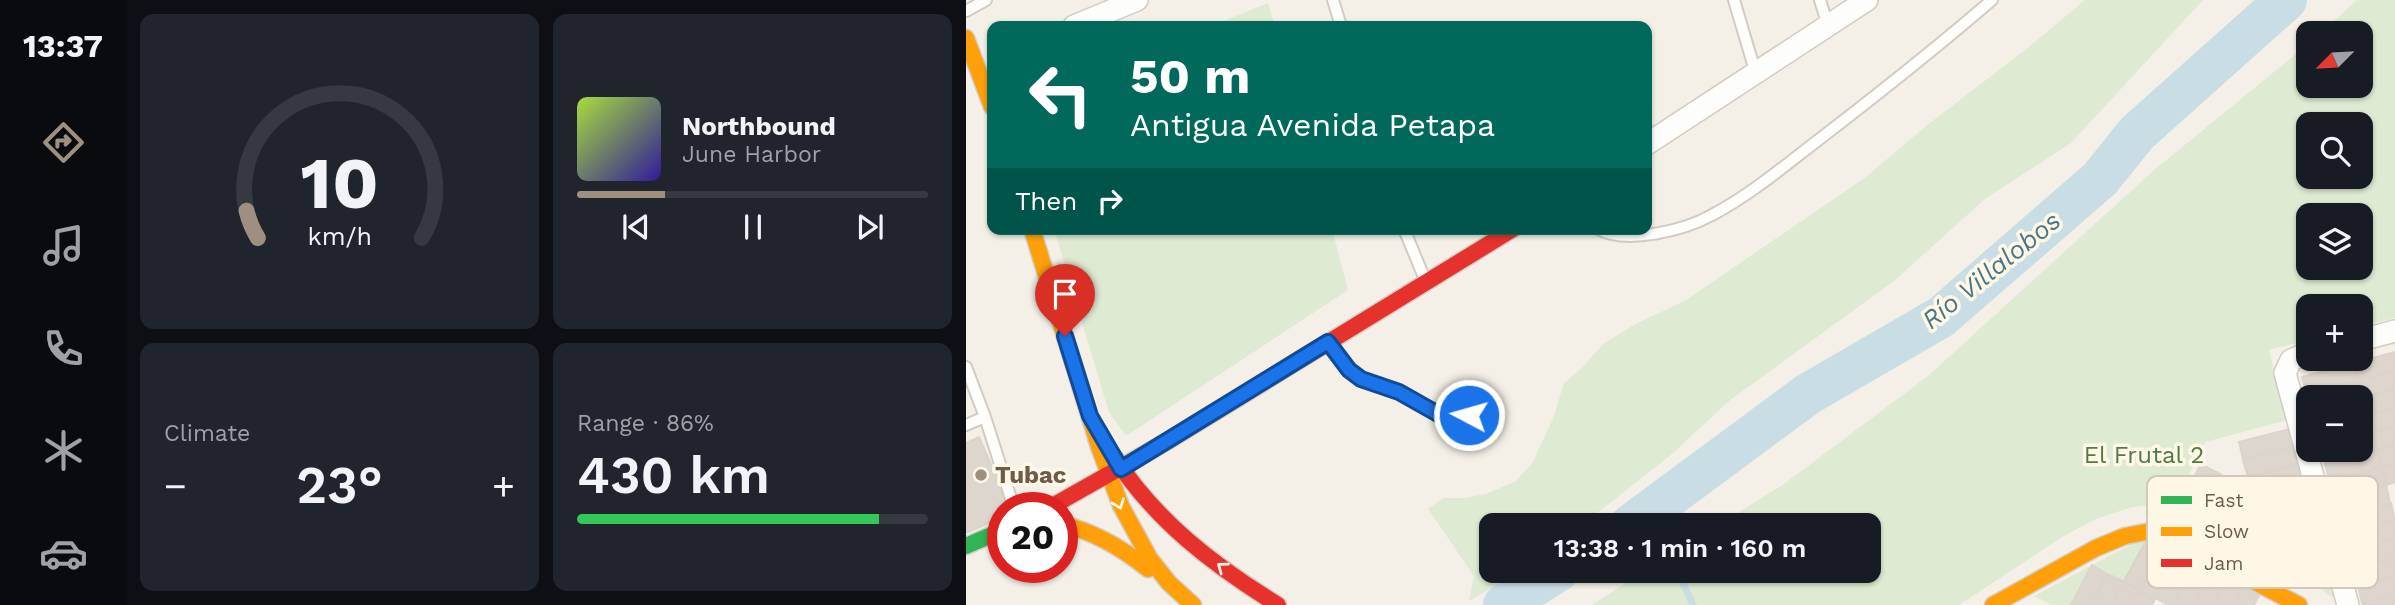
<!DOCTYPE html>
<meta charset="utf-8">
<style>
:root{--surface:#171b24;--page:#20242c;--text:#f1f3f6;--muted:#9ea1a6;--line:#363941;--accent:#9e8f81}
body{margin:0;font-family:"Work Sans",sans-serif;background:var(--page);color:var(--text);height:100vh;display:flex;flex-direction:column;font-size:26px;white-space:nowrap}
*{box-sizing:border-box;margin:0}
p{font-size:23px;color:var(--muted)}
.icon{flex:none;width:38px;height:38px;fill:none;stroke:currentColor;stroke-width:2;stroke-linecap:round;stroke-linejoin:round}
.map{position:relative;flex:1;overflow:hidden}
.details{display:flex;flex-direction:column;gap:14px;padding:14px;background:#0d0f14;width:840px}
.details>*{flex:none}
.guide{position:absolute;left:21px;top:21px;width:665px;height:214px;border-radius:14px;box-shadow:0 2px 5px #0004;background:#00695c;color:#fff;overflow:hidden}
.needle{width:46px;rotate:246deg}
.fabs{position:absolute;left:1330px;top:21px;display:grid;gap:14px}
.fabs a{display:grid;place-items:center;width:77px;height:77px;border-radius:14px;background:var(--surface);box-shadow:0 2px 5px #0004;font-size:35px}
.speed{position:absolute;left:21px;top:492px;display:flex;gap:14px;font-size:35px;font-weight:700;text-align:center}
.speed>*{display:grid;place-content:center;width:91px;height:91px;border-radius:50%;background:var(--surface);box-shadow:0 2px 5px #0004;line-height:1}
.speed .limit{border:10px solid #d22;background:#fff;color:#111}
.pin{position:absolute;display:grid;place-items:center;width:60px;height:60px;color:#fff;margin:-72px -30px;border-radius:50% 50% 50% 0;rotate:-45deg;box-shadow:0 0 7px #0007}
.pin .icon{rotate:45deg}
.me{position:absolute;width:77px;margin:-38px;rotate:276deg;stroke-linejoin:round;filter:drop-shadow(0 0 5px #0008)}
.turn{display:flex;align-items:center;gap:24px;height:147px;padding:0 28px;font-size:32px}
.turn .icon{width:91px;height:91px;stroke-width:2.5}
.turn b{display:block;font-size:49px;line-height:60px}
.then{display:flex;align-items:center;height:66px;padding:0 28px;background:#0003;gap:14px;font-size:26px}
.big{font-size:52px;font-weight:600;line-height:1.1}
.details .widget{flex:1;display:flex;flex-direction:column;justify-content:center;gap:10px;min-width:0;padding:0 24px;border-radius:14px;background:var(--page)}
.details .dial{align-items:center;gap:0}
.dial svg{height:182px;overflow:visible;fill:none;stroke:var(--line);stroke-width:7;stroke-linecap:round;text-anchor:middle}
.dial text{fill:var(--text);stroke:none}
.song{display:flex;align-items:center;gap:21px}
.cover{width:84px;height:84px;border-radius:10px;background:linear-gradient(135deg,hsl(80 70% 55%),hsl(250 70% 35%))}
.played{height:7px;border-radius:4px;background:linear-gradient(90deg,var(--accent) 25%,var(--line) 25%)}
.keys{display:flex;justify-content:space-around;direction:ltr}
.heat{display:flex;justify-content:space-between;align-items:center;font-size:38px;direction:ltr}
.charge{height:10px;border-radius:5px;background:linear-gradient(90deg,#34c759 86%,var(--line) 0)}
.details .tiles{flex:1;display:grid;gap:14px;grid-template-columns:repeat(2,1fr)}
.trip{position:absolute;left:513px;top:513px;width:402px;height:70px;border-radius:14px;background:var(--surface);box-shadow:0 2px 5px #0004;font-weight:600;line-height:70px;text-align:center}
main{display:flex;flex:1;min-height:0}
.tab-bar{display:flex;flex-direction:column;width:126px;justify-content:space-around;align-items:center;background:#090b0e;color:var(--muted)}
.tab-bar .icon{width:49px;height:49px}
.tab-bar .active{color:var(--accent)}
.tab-bar b{font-size:32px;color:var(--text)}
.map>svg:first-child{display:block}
</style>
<main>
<nav class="tab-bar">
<b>13:37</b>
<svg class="icon active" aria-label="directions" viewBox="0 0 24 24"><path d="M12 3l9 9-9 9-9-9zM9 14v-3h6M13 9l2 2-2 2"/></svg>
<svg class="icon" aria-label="music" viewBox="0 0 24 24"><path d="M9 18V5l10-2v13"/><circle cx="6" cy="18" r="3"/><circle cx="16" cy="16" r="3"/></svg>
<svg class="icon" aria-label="phone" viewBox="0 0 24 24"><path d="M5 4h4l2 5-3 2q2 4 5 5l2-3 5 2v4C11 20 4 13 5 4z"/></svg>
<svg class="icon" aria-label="climate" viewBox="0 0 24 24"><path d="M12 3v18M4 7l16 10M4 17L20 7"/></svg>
<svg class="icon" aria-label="car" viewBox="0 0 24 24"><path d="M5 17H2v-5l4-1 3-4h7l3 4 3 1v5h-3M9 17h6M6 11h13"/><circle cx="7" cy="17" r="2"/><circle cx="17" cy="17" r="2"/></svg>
</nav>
<section class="details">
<div class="tiles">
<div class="widget dial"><svg viewBox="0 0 100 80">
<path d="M14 69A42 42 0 1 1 86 69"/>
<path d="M14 69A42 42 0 0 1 9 57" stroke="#9e8f81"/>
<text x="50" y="56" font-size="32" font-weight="700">10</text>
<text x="50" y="72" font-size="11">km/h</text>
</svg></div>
<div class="widget">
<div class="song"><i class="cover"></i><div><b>Northbound</b><p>June Harbor</p></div></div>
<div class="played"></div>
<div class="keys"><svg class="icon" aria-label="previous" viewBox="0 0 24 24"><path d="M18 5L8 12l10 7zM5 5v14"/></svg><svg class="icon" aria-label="pause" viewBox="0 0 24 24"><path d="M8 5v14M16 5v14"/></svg><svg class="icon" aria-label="next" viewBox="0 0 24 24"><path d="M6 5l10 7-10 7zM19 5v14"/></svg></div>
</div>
<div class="widget"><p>Climate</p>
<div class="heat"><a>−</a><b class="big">23°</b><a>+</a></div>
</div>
<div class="widget"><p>Range · 86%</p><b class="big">430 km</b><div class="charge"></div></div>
</div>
</section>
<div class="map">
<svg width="1429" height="605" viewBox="0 0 1429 605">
<rect width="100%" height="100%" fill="#f4f0e7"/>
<path fill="#deead2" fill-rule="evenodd" d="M1119 0H1237L1105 143 1019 199 928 281 763 401 706 454 616 525H525V570L555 571 503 601 508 576 462 509 477 498H498L520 494 550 481 567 462 588 416 598 383 617 367 637 344 668 325 720 300 900 177 960 126 1059 50Z
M1391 0H1429V318L1395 326V306H1342V340L1303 350 1321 420 1239 442 1206 509 1182 505 1163 508 1130 519 1096 537 993 605H626L678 571 903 570V525H752L818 484 962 376 1187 171 1342 44V86H1395V33H1355ZM1342 124H1395V177H1342ZM1342 215H1395V268H1342Z
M302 3 309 26H246Z
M88 229H366L382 290 160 436 143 412Z
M1343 499 1370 599 1337 578 1354 545 1291 512Z
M1183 535 1158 582 1126 566 1105 605H1086L1068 596Z"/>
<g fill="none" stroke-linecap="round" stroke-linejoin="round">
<path stroke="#c9dee4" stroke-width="7" d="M684 512 690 525
M711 570 727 605"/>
<path stroke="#c9dee4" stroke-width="42" d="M665 525 842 394 975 317 1134 179 1171 133 1320 0
M538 605 593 570"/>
</g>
<path fill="#ddd6cd" stroke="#dcd4ca" stroke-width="2" d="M1429 352V371L1393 380 1388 363Z
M1388 363 1392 380 1341 394 1336 377Z
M1429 371V389L1397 398 1393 380Z
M1392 381 1397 398 1342 397V399L1341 394Z
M1429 390V408L1402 415 1398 398Z
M1429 408V427L1407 432 1402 415Z
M1402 416 1406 433 1395 436V417Z
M1429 427V445L1411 450 1407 433Z
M1324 429 1329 446 1277 459 1273 442Z
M1406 433 1411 450 1359 464 1356 450H1395V436Z
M13 437 44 508H37V517L0 533V443Z
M1329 446 1333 463 1282 477 1277 460Z
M1429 446V464L1416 467 1411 450Z
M1411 451 1415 468 1364 481 1359 464Z
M1235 464 1250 472 1225 519 1210 510Z
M1334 464 1338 481 1287 494 1282 477Z
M1429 464V482L1421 485 1416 468Z
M1416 468 1420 485 1369 499 1364 481Z
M1251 472 1266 481 1241 527 1226 519Z
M1420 485 1424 503 1373 516 1369 499Z
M1425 503 1429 521 1378 533 1373 516Z
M1429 520V539L1382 551 1378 534Z
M1183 535 1198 543 1173 590 1158 581Z
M1429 539V558L1387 568 1382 551Z
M1199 543 1214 552 1189 599 1174 590Z
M1214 551 1230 560 1206 605H1202L1190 598Z
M1429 558V576L1392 586 1387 569Z
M1231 560 1246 568 1226 605H1206Z
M1126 565 1141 574 1125 605H1105Z
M1246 569 1262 577 1247 605H1227Z
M1142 574 1158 582 1145 605H1125Z
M1263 577 1278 585 1267 605H1247Z
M1429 577V595L1396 603 1392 586Z
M1158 582 1173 591 1166 605H1145Z
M1278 586 1294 594 1288 605H1268Z
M1173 591 1189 599 1186 605H1166Z
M1429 595V605H1397L1396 603Z"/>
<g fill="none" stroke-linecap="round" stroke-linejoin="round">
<defs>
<path id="lane" d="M367 0 375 26
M768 0 790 74
M854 0 862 26
M0 11 20 0
M438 229 460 282
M632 229C660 245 719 230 746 215 784 195 817 167 851 141 911 95 969 49 1026 0
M364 345 383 370 395 379 433 392 472 413 503 415
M0 367 19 417 0 425
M19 417 48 508"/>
<path id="street" d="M108 26 171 0
M681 144 901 0
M1395 340 1429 331
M1342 353 1325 360 1319 373 1382 605"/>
<path id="fast" d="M0 546 37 530"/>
<path id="slow" d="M0 38 26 107
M66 229 133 447 155 506 184 559 203 583 227 605
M96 524C129 532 156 548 182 569
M1027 605 1130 548 1159 536 1190 530 1333 605"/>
<path id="jam" d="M148 457C190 521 247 565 312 605
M83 508 205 439 547 229"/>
</defs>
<use href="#lane" stroke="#d2cbc3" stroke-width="14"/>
<use href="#street" stroke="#d2cbc3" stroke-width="24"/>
<use href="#fast" stroke="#d4cdc3" stroke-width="19"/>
<use href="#slow" stroke="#d4cdc3" stroke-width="19"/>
<use href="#jam" stroke="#d4cdc3" stroke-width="19"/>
<use href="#lane" stroke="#fdfdfb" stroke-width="10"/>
<use href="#street" stroke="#fdfdfb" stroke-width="21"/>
<use href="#fast" stroke="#30b455" stroke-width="16"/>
<use href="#slow" stroke="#ff9f0a" stroke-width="16"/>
<use href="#jam" stroke="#e5322d" stroke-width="16"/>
</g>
<defs><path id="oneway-chevron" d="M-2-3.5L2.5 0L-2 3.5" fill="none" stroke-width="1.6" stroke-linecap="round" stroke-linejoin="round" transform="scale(1.75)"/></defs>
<g stroke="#fef7e6">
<use href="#oneway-chevron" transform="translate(153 504) rotate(69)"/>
<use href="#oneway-chevron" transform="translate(256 567) rotate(-144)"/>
</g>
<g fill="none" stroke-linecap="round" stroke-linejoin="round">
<defs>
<path id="route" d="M99 336 124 416 155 469 362 342 383 370 395 379 433 392 472 414 503 415"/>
</defs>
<use href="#route" stroke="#114b97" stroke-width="18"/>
<use href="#route" stroke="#1a73e8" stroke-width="12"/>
</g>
<circle fill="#9e8f81" stroke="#fef7e6" stroke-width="2.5" cx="15" cy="475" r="7"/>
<g text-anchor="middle" stroke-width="7" stroke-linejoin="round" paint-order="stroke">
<g font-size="24" fill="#4f7a45" stroke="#fef7e6">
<text x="1178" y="463">El Frutal 2</text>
</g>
<g font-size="24" font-weight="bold" fill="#6f5b4a" stroke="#fef7e6" text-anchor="start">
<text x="29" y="483">Tubac</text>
</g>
<g font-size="26" font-style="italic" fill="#497688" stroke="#fef7e6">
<text transform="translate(1025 270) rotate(-39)" y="9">Río Villalobos</text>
</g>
</g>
<rect x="1181" y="476" width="231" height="112" rx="10" fill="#fef7e6" stroke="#d3c8b7" stroke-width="2"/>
<rect x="1195" y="496" width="31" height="8" fill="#30b455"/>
<rect x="1195" y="527" width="31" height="9" fill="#ff9f0a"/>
<rect x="1195" y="559" width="31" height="8" fill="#e5322d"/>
<g font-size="19" fill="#6f5b4a">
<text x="1238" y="507">Fast</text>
<text x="1238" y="538">Slow</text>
<text x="1238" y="570">Jam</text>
</g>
</svg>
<div class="fabs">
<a><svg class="needle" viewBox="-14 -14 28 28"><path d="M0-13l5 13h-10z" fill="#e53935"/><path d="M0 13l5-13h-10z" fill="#9ea1a6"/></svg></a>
<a><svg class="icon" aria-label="search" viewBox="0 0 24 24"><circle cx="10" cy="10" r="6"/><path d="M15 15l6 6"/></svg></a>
<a><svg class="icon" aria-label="layers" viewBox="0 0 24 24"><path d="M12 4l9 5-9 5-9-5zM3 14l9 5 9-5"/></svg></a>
<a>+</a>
<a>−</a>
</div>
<div class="speed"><div class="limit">20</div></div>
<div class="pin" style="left:99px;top:336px;background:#d93025"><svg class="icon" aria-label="arrive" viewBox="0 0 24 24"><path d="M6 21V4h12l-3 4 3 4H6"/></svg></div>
<svg class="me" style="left:503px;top:415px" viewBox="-20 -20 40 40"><circle r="17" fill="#1a73e8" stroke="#fff" stroke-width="3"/><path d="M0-11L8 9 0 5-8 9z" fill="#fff"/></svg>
<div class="trip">13:38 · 1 min · 160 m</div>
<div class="guide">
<div class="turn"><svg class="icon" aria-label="left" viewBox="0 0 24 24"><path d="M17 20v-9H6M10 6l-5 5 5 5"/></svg><div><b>50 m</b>Antigua Avenida Petapa</div></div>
<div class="then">Then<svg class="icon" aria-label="right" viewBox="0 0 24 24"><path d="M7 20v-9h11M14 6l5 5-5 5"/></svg></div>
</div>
</div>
</main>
